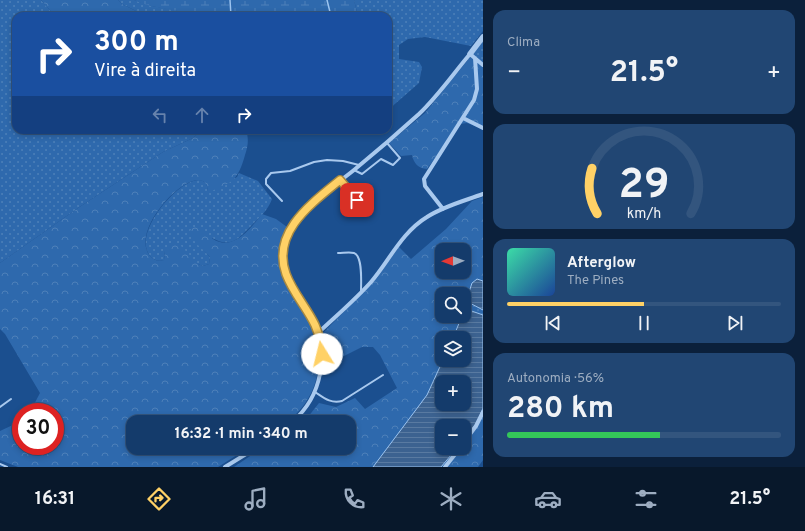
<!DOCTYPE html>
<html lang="pt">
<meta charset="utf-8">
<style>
:root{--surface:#143b6b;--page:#214673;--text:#f1f3f6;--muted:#9dadc1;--line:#33557e;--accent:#ffd166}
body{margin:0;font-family:Overpass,sans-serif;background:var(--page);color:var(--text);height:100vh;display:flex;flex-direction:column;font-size:15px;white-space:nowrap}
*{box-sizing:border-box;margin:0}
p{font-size:13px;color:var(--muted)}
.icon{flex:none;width:22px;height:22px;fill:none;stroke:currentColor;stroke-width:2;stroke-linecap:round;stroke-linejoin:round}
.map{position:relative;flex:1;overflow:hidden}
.drawer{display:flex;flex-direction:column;gap:10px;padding:10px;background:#0b203b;width:322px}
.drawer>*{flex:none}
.top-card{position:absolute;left:12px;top:12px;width:380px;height:122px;border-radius:12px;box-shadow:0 2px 6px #0003,0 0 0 1px var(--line);background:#1a4fa0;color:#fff;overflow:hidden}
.needle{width:26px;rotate:269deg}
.tools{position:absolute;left:435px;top:243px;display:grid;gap:8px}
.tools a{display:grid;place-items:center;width:36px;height:36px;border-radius:8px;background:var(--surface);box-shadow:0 2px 6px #0003,0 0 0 1px var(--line);font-size:20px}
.speed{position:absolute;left:12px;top:403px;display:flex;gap:8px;font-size:20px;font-weight:700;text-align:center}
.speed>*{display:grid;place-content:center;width:52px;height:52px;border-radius:50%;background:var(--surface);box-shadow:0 2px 6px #0003,0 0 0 1px var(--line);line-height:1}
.speed .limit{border:6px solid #d22;background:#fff;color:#111}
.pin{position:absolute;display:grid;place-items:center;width:34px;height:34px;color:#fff;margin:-17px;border-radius:8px;box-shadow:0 2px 6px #0006}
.me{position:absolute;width:44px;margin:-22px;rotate:351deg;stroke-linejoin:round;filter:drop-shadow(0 0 3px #0008)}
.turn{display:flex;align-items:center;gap:14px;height:84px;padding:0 16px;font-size:18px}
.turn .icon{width:52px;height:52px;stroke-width:2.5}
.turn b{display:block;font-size:28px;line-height:34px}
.lanes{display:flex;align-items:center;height:38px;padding:0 16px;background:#0003;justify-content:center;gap:20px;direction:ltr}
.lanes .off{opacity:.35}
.big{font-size:30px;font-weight:700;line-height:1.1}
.drawer .tile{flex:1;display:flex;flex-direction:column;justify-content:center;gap:6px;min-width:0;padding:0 14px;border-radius:12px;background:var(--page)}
.drawer .dial{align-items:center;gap:0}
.dial svg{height:104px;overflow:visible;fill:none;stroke:var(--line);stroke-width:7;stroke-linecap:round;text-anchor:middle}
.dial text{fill:var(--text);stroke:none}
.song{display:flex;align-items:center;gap:12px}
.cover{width:48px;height:48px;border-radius:6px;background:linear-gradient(135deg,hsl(160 70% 55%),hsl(220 70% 35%))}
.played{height:4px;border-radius:2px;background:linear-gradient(90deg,var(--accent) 50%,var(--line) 50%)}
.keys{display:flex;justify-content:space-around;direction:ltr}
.heat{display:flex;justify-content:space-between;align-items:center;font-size:22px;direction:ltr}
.charge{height:6px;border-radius:3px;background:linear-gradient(90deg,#34c759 56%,var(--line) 0)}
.trip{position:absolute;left:126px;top:415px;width:230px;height:40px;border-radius:12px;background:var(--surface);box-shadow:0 2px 6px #0003,0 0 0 1px var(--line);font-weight:700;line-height:40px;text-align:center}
.tabs{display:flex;height:64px;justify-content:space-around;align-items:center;background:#08182b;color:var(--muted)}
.tabs .icon{width:28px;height:28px}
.tabs .selected{color:var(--accent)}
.tabs b{font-size:18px;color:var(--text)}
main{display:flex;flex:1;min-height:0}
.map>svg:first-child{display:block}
</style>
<main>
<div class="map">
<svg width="483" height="467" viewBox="0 0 483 467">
<defs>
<pattern id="grass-dots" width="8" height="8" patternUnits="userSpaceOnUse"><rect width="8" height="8" fill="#2e69ad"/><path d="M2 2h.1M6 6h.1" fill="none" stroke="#4d80b9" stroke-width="1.8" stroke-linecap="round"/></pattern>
<pattern id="forest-crowns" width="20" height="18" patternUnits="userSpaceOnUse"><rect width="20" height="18" fill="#2e69ad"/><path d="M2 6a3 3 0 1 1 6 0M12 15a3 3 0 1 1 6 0" fill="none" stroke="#4d80b9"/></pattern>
<pattern id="wetland-marsh" width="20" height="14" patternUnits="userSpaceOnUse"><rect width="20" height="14" fill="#2e69ad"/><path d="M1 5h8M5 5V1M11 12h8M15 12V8" fill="none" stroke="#4d80b9"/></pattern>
<pattern id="water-rules" width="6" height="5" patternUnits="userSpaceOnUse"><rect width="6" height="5" fill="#3c6290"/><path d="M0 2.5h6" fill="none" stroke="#597aa1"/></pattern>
</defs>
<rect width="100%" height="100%" fill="#1b4f8f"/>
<path fill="url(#grass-dots)" d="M0 0H41L55 16H16V130H202L193 138 163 152 78 208 0 263Z
M118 0H134L152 6 192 13 201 16H146L122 4Z
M354 0H483V31L471 46 425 37 408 39 399 45V59L419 62 422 67 419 83 388 110V16H358Z
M483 41V66L471 56Z
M239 173 258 181 272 199C268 210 260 217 253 224 239 238 232 249 212 238L200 246 210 257 209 264 203 266 165 251 164 260C158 262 154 260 150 256 127 228 204 152 208 191L237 177Z
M466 301 483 310V315L468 309 465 311Z"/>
<path fill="url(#forest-crowns)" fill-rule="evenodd" d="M41 0H118L122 4 146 16H55Z
M471 56 483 66V129L467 123 460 124 427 169C418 168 414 164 412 155L401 156 389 143 425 113Z
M202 130H246C249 139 248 146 245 155 238 180 232 184 208 192 205 151 126 227 150 256 154 260 158 262 164 260L165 251 167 247 171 244 175 243 180 245 198 264 203 266 209 264 210 257C203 248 192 243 190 231L192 228C203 224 206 234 213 239 233 252 251 228 262 214L276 219 287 227C276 251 279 278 294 299 301 311 310 320 314 333 326 364 315 403 286 422H133V448H248L218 467H18L0 460V431L15 424 21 419V446H55V412H30L40 393 5 334 0 329V263L78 208 163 152 193 138Z
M483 197V281L477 279C467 286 466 300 465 311L464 312V294H442V316H462L453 338H442L443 360 427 395 373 467H234L262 448H349V422H304L319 403 336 407 355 398 365 409 397 388 380 355 373 347H362L328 364 327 346 324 332 377 278 399 247 411 259 446 229 472 201ZM442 250H464V272H442Z
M483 408V460L478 467H441L457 448H464V439L477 423Z"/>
<path fill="url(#wetland-marsh)" d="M134 0H354L358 16H201C179 9 155 10 134 0Z"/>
<path fill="url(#water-rules)" stroke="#9cc4f0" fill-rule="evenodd" d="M477 279 483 281V310L466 301 472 283Z
M466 309 483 315V408L477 423 464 439V426H442V448H457L441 467H373L427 395 443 360H464V338H453L462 316H464V312ZM442 382H464V404H442Z"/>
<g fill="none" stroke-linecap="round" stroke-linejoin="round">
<path stroke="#9cc4f0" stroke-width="1.5" d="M230 0 231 16
M327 0 331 16"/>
<path stroke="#a9c9ee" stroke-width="2" d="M354 170 362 174 381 159 393 165 400 158 387 143
M341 181 357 200
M282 201 266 184V179L271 173 290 171 314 162 327 160 343 161 359 165
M338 253C343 253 350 252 354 253 363 256 361 283 361 291
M315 392C324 398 331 404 342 401L383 375
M0 407 11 399
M0 464 7 467"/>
<path stroke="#a9c9ee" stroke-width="4" d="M463 118 483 128
M443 209 425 186 424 179 474 100 477 89 475 58
M318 333C336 316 355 300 371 282 389 261 402 232 427 217 444 206 464 201 483 194
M292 422C322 397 330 353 312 318 298 293 274 268 286 237 297 209 332 188 354 170 376 152 398 133 419 114 438 96 453 74 470 54L483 65
M464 442 476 426 483 412
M225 467 256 448
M445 467 460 448"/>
<path stroke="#a9c9ee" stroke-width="5.5" d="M470 54 483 37"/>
</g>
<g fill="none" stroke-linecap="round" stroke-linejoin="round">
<defs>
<path id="route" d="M322 354 318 333 315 325C307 308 293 293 286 274 271 232 312 203 340 180L357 200"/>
</defs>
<use href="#route" stroke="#a68842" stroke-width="10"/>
<use href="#route" stroke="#ffd166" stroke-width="7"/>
</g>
</svg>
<div class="tools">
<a><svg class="needle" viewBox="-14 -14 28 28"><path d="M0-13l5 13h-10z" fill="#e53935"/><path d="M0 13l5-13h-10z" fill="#9dadc1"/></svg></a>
<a><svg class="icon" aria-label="search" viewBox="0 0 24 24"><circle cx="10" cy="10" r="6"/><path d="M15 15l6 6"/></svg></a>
<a><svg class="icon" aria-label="layers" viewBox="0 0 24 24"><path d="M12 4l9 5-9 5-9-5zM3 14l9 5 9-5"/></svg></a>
<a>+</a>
<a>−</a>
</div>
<div class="speed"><div class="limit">30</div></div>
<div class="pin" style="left:357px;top:200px;background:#d93025"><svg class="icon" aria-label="arrive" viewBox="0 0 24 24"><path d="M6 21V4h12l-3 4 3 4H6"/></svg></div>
<svg class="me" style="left:322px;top:354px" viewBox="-20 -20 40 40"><circle r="19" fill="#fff"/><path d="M0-13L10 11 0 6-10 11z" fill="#ffd166"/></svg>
<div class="trip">16:32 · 1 min · 340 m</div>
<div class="top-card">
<div class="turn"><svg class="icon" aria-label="right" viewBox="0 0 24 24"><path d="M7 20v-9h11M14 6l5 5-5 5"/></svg><div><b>300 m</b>Vire à direita</div></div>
<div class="lanes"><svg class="icon off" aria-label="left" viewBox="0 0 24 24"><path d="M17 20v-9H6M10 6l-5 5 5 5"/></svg><svg class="icon off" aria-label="ahead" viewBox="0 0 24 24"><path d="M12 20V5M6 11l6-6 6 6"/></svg><svg class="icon" aria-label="right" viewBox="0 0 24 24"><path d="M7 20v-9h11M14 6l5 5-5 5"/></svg></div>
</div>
</div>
<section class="drawer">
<div class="tile"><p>Clima</p>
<div class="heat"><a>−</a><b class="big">21.5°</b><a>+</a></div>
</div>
<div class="tile dial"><svg viewBox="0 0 100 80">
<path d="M14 69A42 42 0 1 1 86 69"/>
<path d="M14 69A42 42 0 0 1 10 34" stroke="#ffd166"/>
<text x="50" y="56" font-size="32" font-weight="700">29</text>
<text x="50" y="72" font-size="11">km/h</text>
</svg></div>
<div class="tile">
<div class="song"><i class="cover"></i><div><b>Afterglow</b><p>The Pines</p></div></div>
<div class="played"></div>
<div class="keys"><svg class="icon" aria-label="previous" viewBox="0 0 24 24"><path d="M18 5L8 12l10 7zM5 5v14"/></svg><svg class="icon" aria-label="pause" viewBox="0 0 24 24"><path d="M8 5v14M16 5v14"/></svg><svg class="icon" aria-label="next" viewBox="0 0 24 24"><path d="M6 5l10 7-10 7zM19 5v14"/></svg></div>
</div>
<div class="tile"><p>Autonomia · 56%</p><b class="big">280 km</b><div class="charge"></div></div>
</section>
</main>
<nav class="tabs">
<b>16:31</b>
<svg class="icon selected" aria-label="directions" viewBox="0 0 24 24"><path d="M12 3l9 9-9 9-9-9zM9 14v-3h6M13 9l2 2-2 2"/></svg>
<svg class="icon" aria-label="music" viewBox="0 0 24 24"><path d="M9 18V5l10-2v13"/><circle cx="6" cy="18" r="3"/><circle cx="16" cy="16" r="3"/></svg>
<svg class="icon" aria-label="phone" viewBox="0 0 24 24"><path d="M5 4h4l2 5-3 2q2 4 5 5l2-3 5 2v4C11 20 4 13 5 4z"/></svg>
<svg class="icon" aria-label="climate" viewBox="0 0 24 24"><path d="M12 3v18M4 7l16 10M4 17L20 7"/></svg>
<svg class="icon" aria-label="car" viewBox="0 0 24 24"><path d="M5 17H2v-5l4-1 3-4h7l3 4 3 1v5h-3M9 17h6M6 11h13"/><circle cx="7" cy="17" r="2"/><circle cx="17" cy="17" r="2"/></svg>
<svg class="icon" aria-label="filters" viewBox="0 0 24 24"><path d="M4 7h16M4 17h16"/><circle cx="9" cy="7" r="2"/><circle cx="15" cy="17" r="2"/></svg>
<b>21.5°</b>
</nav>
